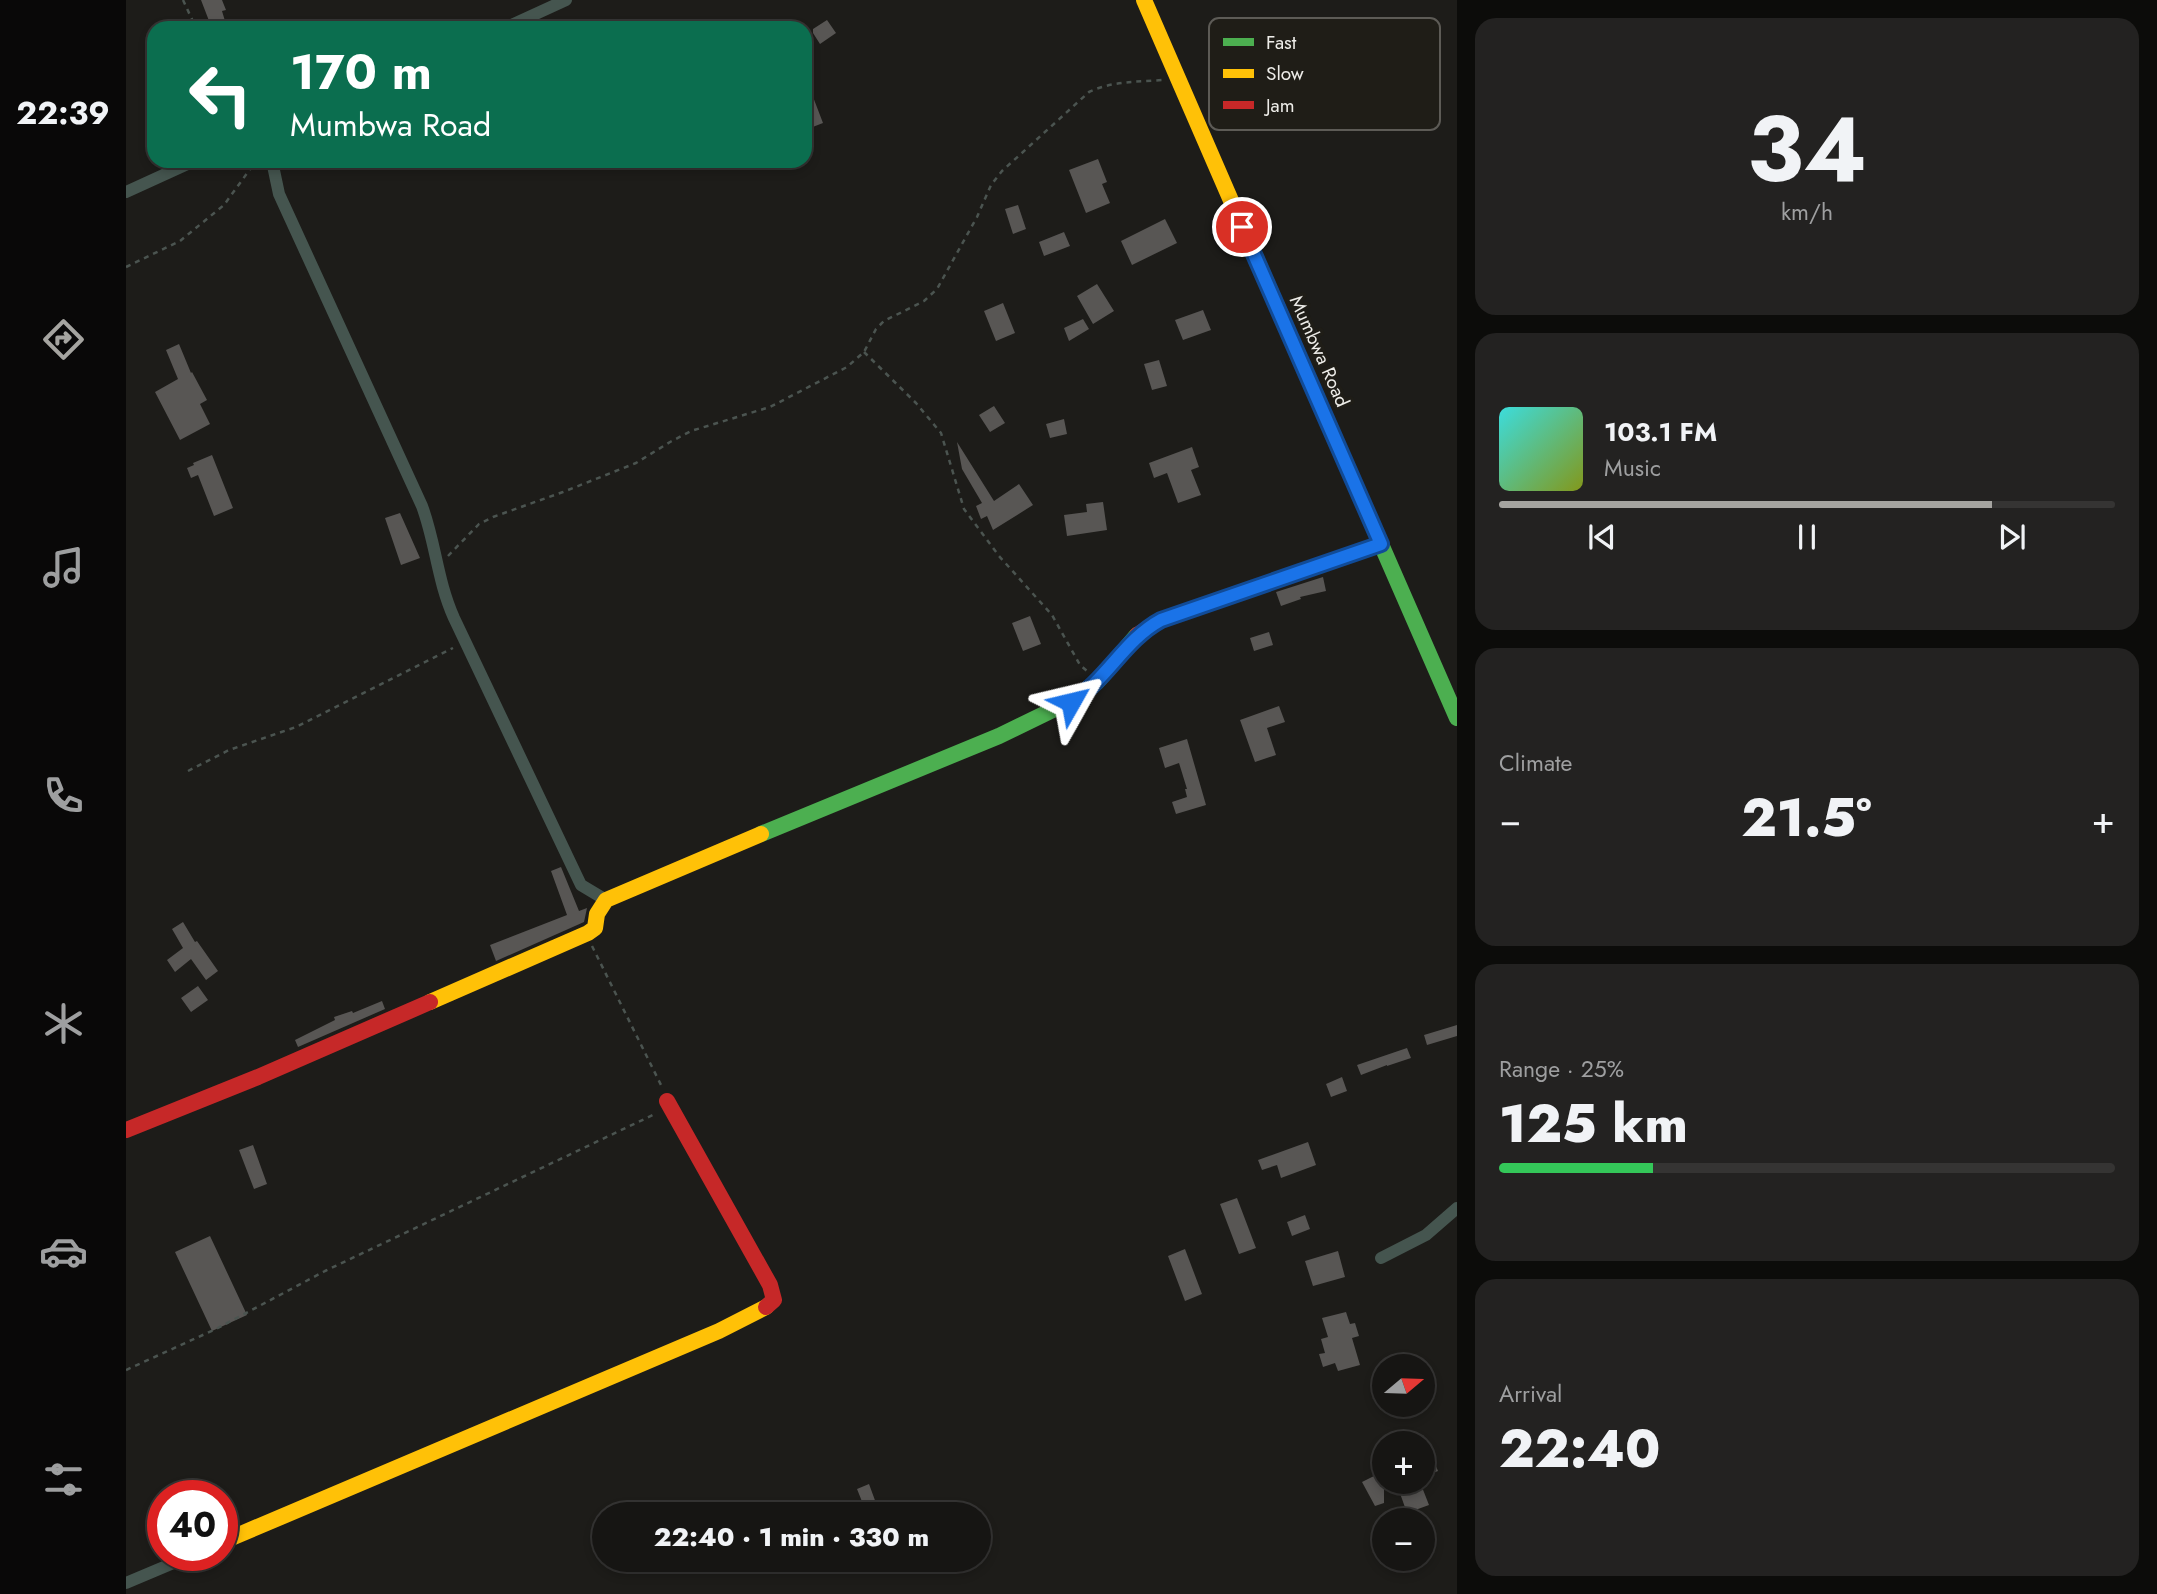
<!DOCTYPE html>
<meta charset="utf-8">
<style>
:root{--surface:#161513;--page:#232221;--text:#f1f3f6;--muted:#9e9fa0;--line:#353433;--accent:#a5a4a0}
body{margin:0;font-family:Jost,sans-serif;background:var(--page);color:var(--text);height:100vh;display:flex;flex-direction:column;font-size:26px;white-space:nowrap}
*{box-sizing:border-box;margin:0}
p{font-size:23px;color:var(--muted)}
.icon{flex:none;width:38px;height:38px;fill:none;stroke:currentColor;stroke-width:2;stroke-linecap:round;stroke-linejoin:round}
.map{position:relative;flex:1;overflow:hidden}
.sheet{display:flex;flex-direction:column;gap:18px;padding:18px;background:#0c0c0a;width:700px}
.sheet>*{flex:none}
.guide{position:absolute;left:21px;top:21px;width:665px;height:147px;border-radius:21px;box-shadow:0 4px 10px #0003,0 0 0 2px var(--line);background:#0b6e4f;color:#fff;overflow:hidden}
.needle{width:46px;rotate:71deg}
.buttons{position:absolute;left:1246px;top:1354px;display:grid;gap:14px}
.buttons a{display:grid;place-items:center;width:63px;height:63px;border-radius:50%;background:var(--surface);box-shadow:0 4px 10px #0003,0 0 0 2px var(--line);font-size:35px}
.speed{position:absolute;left:21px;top:1480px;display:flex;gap:14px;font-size:35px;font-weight:700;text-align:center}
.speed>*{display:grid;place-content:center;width:91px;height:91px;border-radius:50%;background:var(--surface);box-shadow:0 4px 10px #0003,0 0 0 2px var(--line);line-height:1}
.speed .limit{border:10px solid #d22;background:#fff;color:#111}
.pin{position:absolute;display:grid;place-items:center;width:60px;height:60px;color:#fff;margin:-30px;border:4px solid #fff;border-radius:50%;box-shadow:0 2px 7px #0007}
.me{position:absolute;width:77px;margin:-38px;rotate:53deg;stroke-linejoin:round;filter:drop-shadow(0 0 5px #0008)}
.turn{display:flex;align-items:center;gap:24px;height:147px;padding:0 28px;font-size:32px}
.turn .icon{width:91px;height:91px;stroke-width:2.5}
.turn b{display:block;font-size:49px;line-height:60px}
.big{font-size:52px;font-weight:800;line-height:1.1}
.sheet .card{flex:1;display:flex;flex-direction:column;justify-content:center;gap:10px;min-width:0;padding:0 24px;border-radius:21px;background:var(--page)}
.sheet .dial{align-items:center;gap:0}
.dial b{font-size:91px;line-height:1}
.song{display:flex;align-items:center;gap:21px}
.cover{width:84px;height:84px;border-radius:10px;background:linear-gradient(135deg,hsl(180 70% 55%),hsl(70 70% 35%))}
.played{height:7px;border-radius:4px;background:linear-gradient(90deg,var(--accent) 80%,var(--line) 80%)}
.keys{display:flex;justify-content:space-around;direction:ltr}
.heat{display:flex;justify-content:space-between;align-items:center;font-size:38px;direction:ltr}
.charge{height:10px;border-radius:5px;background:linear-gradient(90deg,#34c759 25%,var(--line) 0)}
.trip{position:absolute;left:466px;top:1502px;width:399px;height:70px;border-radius:35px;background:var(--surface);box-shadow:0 4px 10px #0003,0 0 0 2px var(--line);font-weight:800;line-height:70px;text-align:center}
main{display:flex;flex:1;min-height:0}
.menu{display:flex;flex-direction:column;width:126px;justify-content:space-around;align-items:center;background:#090808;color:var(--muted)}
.menu .icon{width:49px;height:49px}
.menu .on{color:var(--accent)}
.menu b{font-size:32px;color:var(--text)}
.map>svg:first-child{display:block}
</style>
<main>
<nav class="menu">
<b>22:39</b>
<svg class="icon on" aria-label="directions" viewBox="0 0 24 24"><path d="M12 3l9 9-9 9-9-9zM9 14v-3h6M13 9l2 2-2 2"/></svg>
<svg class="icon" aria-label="music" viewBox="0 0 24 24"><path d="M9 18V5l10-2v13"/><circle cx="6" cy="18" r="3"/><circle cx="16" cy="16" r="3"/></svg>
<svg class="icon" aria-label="phone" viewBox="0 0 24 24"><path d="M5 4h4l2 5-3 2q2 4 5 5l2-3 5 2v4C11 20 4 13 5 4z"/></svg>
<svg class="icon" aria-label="climate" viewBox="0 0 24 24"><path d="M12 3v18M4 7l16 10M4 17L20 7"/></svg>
<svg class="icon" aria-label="car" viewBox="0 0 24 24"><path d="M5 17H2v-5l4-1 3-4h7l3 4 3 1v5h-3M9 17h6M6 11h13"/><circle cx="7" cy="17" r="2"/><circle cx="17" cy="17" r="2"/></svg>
<svg class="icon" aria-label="filters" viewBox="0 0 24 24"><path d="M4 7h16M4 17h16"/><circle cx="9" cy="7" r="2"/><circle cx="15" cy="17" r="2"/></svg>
</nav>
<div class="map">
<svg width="1331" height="1594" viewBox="0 0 1331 1594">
<rect width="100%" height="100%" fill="#1d1c19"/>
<path fill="#585654" d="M75 0H96L100 10 96 11 99 21 85 26Z
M701 20 710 33 694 44 687 33V29Z
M679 76 697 123 679 130Z
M972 159 981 182 976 184 984 203 960 213 943 170Z
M892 205 900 229 887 234 879 209Z
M1039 219 1051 243 1006 265 995 241Z
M938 232 944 246 918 256 913 242Z
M971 284 988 311 967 324 951 296Z
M877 303 889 333 870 341 858 311Z
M1077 310 1085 330 1057 340 1049 320Z
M957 319 963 329 943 341 938 328Z
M53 344 65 373 66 372 81 400 74 404 84 424 54 440 29 392 52 379 40 350Z
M1033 360 1041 386 1026 390 1018 364Z
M868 406 879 423 864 432 853 415Z
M938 419 941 434 924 438 920 424Z
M831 442 868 501 893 484 907 505 867 530 861 516 855 519 850 506 856 503 836 469Z
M1066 447 1073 467 1065 470 1075 495 1052 503 1041 473 1028 478 1023 463Z
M86 455 107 508 88 516 72 475 65 478 61 468 68 465 67 463Z
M977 502 981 530 941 536 938 515 961 512 960 504Z
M274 513 294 558 275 565 259 518Z
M1197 577 1200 591 1174 597 1175 599 1155 606 1150 592Z
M904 616 915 644 897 651 886 623Z
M1143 632 1147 645 1128 651 1124 638Z
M1153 706 1159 722 1141 728 1150 755 1129 762 1114 720Z
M1061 739 1080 805 1050 814 1046 802 1061 797 1059 789H1061L1053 763 1039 768 1033 748Z
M435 867 453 911 461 908 458 922 370 961 364 945 441 915 425 871Z
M57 922 69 942 71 941 92 971 80 980 65 959 49 972 41 960 57 948 46 929Z
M72 986 82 1000 65 1012 55 998Z
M256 1001 259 1009 172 1047 169 1040 209 1020 208 1017 226 1011 227 1013Z
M1331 1025V1036L1301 1045 1298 1035Z
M1281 1048 1285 1058 1261 1066V1065L1235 1075 1231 1065Z
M1216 1077 1221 1091 1205 1097 1200 1084Z
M1182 1142 1190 1165 1155 1178 1151 1165 1136 1170 1132 1160Z
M127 1145 141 1184 128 1189 113 1150Z
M1111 1198 1130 1248 1113 1254 1094 1204Z
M1179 1215 1184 1229 1166 1236 1161 1222Z
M84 1236 121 1315 86 1331 49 1252Z
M1059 1249 1076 1294 1059 1301 1042 1256Z
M1212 1251 1219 1277 1187 1286 1179 1261Z
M1220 1312 1224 1324 1229 1323 1233 1336 1226 1338 1234 1365 1212 1371 1209 1363 1197 1367 1193 1354 1199 1353 1195 1339 1202 1337 1196 1318Z
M1297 1435 1312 1471 1297 1477Z
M1258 1471V1503L1249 1506 1236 1482Z
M1270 1482H1294L1303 1505 1281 1513Z
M743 1484 754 1514H741L731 1489Z"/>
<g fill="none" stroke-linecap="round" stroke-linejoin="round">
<path stroke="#4b5450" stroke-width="2.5" stroke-dasharray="5 5" stroke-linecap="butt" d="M57 0 70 28
M0 267 54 241 98 205 130 161
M738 352 790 403 815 433 838 509 873 556 926 615 954 665 961 671
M322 556 353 524 367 517 437 492 510 463 544 442 565 431 644 407 721 367 738 352 750 329 758 321 798 301 811 289 851 217 865 185 876 171 963 92C986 81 1010 82 1036 80
M62 771 103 750 170 727 327 648
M466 946 536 1087
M0 1370 90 1329 199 1271 529 1114"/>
<path stroke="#45554f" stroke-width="12" d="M379 28 440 0
M146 161 153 194 296 506C310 544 311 580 328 618L455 885 480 900
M0 192 68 161
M1255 1258 1300 1235 1331 1208
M0 1583 64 1556"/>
<path stroke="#4caf50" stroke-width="16" d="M1123 242 1331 718
M635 834 873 736 945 701 971 682 1011 635"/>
<path stroke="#ffc107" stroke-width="16" d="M1018 0 1123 242
M304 1002 462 933 469 928 471 914 480 900 635 834
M96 1542 593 1331 640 1307"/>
<path stroke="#c62828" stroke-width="16" d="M1011 635 1035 620 1255 544
M541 1101 644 1285 648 1300 640 1307
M0 1130 132 1077 304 1002"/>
</g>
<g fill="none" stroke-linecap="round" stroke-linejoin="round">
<defs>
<path id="route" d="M945 702C981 680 998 640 1035 620L1255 544 1116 227"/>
</defs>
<use href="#route" stroke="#114b97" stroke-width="18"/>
<use href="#route" stroke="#1a73e8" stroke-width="12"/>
</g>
<g text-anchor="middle" stroke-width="7" stroke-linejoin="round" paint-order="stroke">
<g font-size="19" fill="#eeede9" stroke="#1f1d17">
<text transform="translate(1194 351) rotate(66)" y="7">Mumbwa Road</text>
</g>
</g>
<rect x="1083" y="18" width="231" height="112" rx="10" fill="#1f1d17" stroke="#5d5b56" stroke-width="2"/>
<rect x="1097" y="38" width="31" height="8" fill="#4caf50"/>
<rect x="1097" y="69" width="31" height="9" fill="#ffc107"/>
<rect x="1097" y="101" width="31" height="8" fill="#c62828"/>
<g font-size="19" fill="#eeede9">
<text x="1140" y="49">Fast</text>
<text x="1140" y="80">Slow</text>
<text x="1140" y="112">Jam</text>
</g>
</svg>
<div class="buttons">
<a><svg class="needle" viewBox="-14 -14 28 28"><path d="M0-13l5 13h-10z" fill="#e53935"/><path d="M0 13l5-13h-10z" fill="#9e9fa0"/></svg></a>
<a>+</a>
<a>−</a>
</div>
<div class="speed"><div class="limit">40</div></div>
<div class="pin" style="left:1116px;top:227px;background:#d93025"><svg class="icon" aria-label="arrive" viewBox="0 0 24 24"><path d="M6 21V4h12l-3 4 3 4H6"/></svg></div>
<svg class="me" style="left:945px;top:702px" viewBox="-20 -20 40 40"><path d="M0-17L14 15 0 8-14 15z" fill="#1a73e8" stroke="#fff" stroke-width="4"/></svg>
<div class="trip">22:40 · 1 min · 330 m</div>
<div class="guide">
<div class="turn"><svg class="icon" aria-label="left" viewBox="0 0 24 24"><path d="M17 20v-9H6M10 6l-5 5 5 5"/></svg><div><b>170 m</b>Mumbwa Road</div></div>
</div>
</div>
<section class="sheet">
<div class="card dial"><b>34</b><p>km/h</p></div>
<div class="card">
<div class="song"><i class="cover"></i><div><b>103.1 FM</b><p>Music</p></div></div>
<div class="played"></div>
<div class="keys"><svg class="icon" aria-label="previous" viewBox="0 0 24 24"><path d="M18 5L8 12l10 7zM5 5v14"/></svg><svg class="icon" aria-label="pause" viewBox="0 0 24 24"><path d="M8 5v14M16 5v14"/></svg><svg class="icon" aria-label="next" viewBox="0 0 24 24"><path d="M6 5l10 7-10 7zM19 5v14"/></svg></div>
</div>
<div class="card"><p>Climate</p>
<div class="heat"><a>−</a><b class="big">21.5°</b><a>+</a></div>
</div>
<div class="card"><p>Range · 25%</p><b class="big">125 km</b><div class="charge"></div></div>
<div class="card"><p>Arrival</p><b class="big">22:40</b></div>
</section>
</main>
